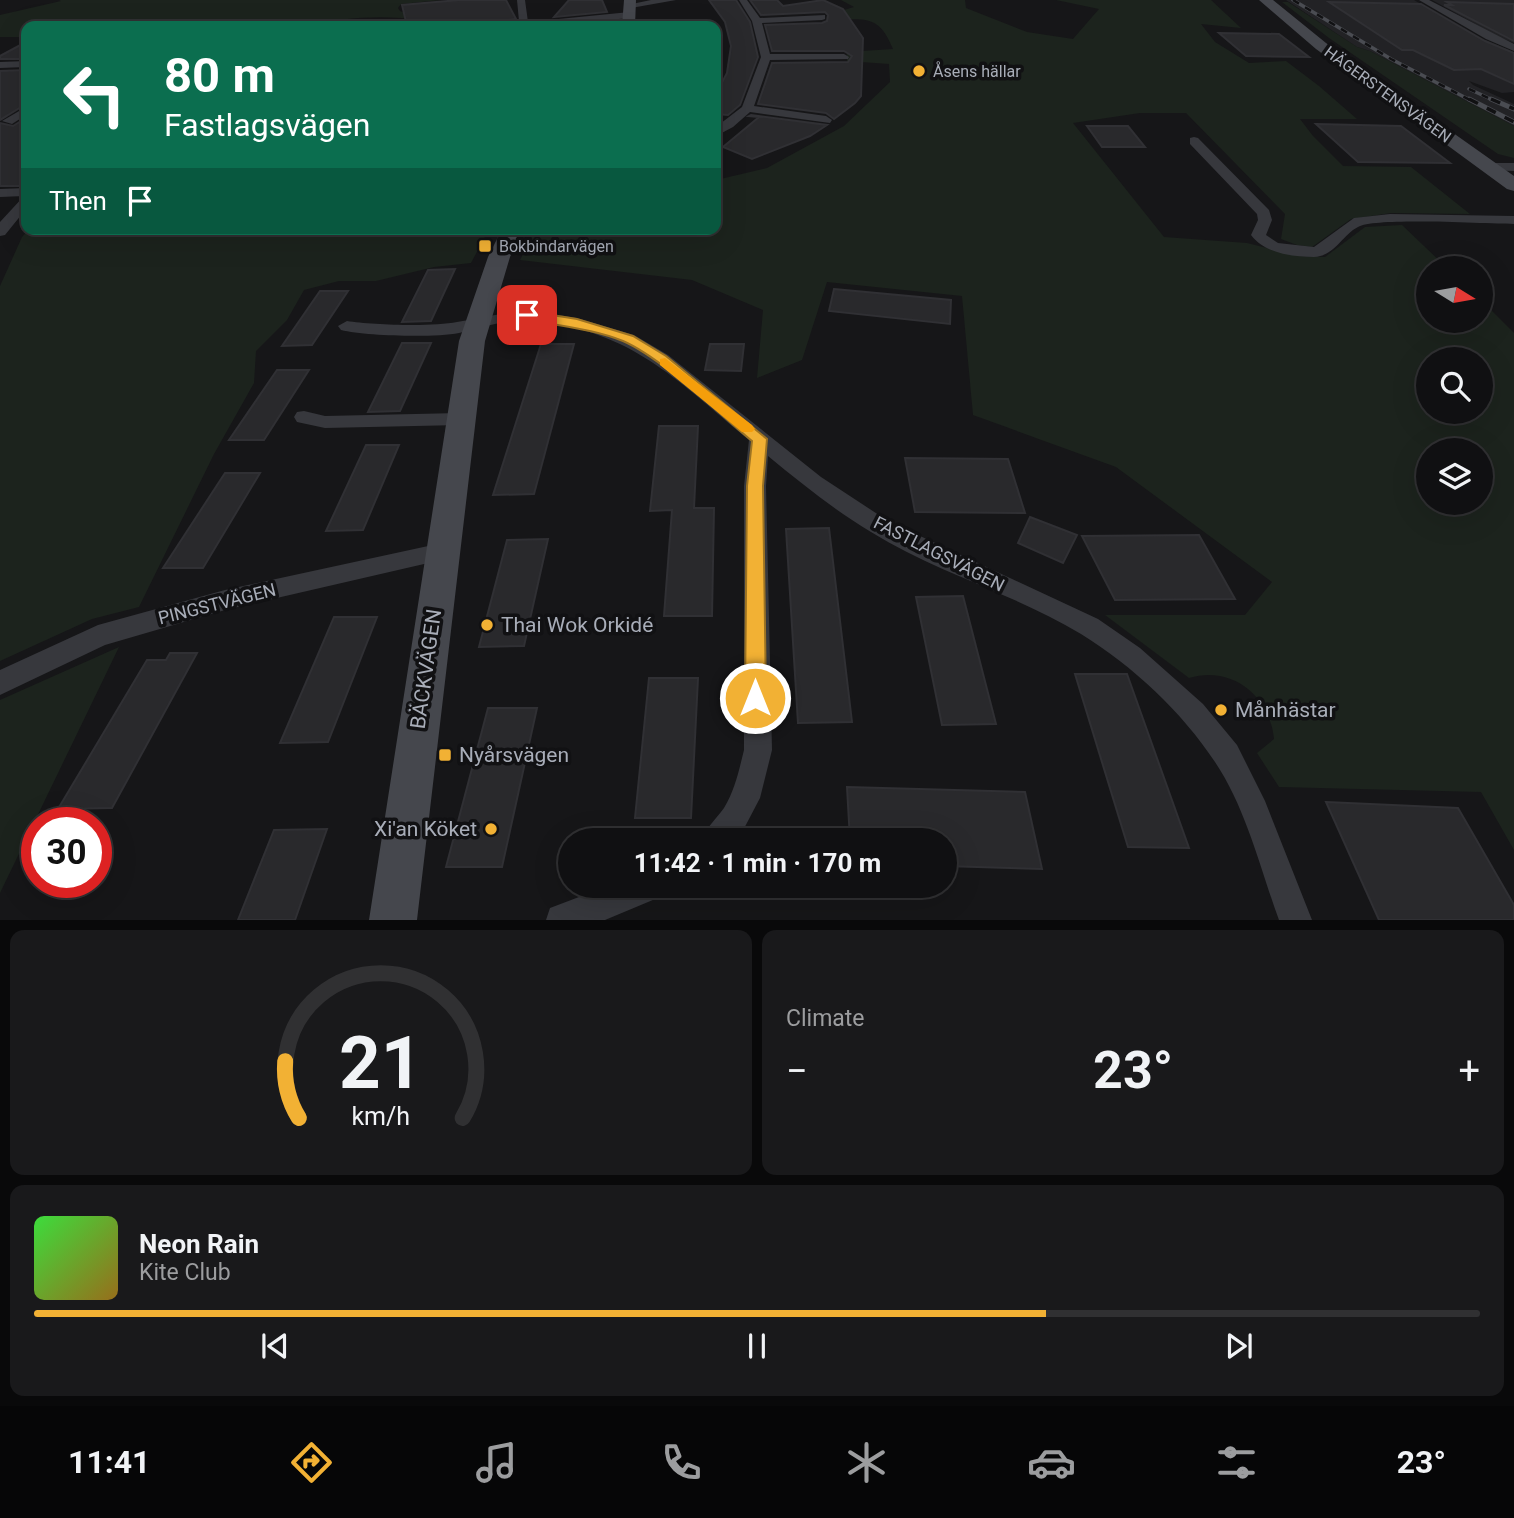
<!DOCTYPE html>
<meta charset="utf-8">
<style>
:root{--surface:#101012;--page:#19191b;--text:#f1f3f6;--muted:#9c9d9f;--line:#303032;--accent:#f2b134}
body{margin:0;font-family:Roboto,sans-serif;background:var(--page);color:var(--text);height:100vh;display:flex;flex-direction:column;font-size:26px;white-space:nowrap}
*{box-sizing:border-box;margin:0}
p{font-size:23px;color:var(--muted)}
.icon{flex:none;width:38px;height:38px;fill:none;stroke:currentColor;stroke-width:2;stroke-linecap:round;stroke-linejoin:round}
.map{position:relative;height:920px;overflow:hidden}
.panel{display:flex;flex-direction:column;gap:10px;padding:10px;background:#09090a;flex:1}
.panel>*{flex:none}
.top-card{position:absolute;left:21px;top:21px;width:700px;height:214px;border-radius:14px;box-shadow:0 7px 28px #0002,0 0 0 2px var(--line);background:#0b6e4f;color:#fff;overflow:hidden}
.needle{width:46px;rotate:101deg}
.fabs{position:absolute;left:1416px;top:256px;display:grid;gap:14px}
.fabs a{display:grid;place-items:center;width:77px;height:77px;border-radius:50%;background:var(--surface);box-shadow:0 7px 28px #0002,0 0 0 2px var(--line);font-size:35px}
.speed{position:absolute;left:21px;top:807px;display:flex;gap:14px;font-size:35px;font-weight:700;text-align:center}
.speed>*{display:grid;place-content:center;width:91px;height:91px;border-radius:50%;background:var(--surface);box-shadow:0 7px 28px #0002,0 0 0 2px var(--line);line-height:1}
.speed .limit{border:10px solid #d22;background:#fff;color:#111}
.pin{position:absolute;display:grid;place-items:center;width:60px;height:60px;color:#fff;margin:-30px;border-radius:14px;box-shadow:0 4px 10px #0006}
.me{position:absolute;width:77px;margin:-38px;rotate:0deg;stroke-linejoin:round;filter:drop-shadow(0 0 5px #0008)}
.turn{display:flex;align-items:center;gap:24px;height:147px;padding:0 28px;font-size:32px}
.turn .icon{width:91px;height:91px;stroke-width:2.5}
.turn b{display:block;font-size:49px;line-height:60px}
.then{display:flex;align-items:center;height:66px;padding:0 28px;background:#0003;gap:14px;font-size:26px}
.big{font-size:52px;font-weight:700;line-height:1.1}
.panel .tile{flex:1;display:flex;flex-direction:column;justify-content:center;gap:10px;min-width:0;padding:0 24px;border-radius:14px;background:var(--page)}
.panel .dial{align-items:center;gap:0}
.dial svg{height:182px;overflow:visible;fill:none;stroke:var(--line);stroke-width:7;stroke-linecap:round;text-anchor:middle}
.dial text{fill:var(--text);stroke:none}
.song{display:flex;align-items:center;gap:21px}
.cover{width:84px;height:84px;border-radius:10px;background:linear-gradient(135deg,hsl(120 70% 55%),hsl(40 70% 35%))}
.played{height:7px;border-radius:4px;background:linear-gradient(90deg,var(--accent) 70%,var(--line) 70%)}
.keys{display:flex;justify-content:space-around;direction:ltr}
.heat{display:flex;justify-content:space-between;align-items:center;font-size:38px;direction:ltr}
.panel .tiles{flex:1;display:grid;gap:10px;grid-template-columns:1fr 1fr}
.tile:last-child{grid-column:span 2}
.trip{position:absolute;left:558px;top:828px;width:399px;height:70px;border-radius:35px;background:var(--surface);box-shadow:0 7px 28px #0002,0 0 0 2px var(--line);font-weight:700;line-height:70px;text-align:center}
.menu{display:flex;height:112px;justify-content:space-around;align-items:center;background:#060607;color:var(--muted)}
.menu .icon{width:49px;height:49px}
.menu .active{color:var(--accent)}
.menu b{font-size:32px;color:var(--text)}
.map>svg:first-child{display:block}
</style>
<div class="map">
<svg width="1514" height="920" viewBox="0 0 1514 920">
<rect width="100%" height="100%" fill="#161618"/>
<path fill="#222225" d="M1286 0H1414L1478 37 1514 52V92L1502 93 1469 81 1473 85 1514 104V126L1370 51 1357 47Z
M1432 0H1514V43L1499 37Z"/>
<path fill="#1c231d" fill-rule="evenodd" d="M59 0H441L401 4 398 8 400 11 422 20C384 15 343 17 306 26H26V37H0V15L61 1Z
M841 0H965L966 8 1027 32 1073 39 1099 9 1056 0H1211L1241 28 1201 24 1215 42 1249 63 1286 61 1319 86 1357 119H1300L1313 136 1343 166 1411 167 1470 214 1391 213 1351 219 1312 247 1297 245 1281 239 1285 214 1186 113H1140L1073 123 1164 237 1247 243 1299 256 1325 257 1365 227 1402 225 1447 268H1428V320H1480L1481 300 1514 333V850L1481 792 1279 787 1257 753 1274 739C1270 696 1232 665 1189 678L1105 615H1245L1272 582 1116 467 973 415 962 296 827 282 802 360 757 378 763 310 692 280 520 260 536 229H716V180L767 168 844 126 890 82 889 64 847 61V52L893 49C879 14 865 19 831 20L827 15 854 7ZM1428 359H1480V411H1428ZM1428 450H1480V502H1428Z
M1282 2H1288L1357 47 1370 51 1514 126V158L1498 154 1329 38Z
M29 229H489L471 263 434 267 376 281H339L304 290 287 320 256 351 254 383 214 454 139 607 92 619 0 661V286L22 237Z
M119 647 0 893V700Z"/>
<path fill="#29292c" stroke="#303034" stroke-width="2" d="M459 0H506L516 19 454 26H407L402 5Z
M569 0H602L607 12 554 17Z
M709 0H736L750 22 758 57 740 105 728 115 716 114V94L727 73 731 46 725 22Z
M750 0H777L783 6 823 0 843 9 863 38 861 96 855 103 834 119 826 113 758 104 772 63 848 62 852 56 844 51H772L765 25 822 23 827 21 828 15 825 12 761 15Z
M1329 2 1421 4 1485 41 1514 53V84L1481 69 1454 70 1413 50H1402Z
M1447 2 1514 4V41L1444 5H1452Z
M1219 33 1279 34 1309 57 1246 56Z
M26 42V59H0V56Z
M26 70V104L0 120V71Z
M751 115 827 125 810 136 752 159 723 147 759 117 749 116Z
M26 118V186H0V123L13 126Z
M1316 124 1401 126 1450 163 1358 162Z
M1087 126H1128L1145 147H1102Z
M455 269 431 321 402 322 428 270Z
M834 289 951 300 950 324 829 311Z
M320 291H348L312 345 282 346Z
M402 343H431L400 411 368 412Z
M541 344H574L534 494 493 495Z
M710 344H744L741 371 705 370Z
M277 370H309L264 440H229Z
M659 426H698L694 508H714L712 616H664L672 510 650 511Z
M366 445H399L363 530 326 531Z
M905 458 1008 459 1025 513 915 512Z
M225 473H260L203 568H163Z
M1030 517 1077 535 1063 563 1018 543Z
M829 528 852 722 798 723 786 529Z
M1199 535 1235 599 1115 600 1082 536Z
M548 539 524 646 479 647 507 540Z
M963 596 996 724 942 725 916 597Z
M334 617H377L328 742 280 743Z
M170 653H197L112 808 58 809 147 660H166Z
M1075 674H1127L1189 848 1128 847Z
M649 678H698L691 818H635Z
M488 708H537L502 867H446Z
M847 787 1025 792 1042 869 945 866V840H850Z
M1326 802 1458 808 1514 905V920H1379Z
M327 829 295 920H238L274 830Z"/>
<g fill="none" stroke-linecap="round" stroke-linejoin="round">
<path fill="#37383d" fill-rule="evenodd" d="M517 0H525L528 22 630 12 635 15 630 18 540 26H509L519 21Z
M651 0H676L631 8 627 5Z
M739 0H747L760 18 825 15V19L822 20 762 23 770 54H844L849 57 848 59 770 60 754 106 826 116 832 120 830 123 750 112 733 127 716 136V127L742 107 761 57 752 21Z
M1419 0H1429L1514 44V51L1486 39Z
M26 61V67L0 68V62Z
M26 107V115L12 124 2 121Z
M1194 137 1198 138 1269 210 1272 220 1266 235 1278 243 1314 247 1354 218 1390 214 1514 216V224C1487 224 1376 217 1358 227 1342 235 1335 256 1314 257 1293 257 1264 253 1251 235L1258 220 1257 214 1190 144V138Z
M1490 163H1514V171L1485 170V164Z
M26 188V209L5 235 0 236V222L24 196 0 197V189Z
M527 310 577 318 634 335 668 355 821 477 888 521 1098 619 1140 648 1203 704 1237 745 1265 801 1312 920H1279C1260 868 1246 808 1215 762 1182 712 1133 666 1081 634 1015 594 937 573 871 532 834 510 801 483 768 456L766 486 772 750 760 798 738 840H701C707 827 716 819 724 808 735 790 739 770 744 750V486L749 440C688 390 640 338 559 325 549 324 537 320 527 320 504 320 481 328 459 333 433 338 366 336 341 330L338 326 347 321C371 325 433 327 457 322 480 318 503 313 527 310Z
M304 411 325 416 460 413 467 414 470 419 467 424 460 425 325 428 297 422 294 417 297 412Z
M442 543 450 546 454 552 450 558 225 610 105 645 0 695V670L98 625 225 590Z
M608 886H665L660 897 605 920H546L550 908Z"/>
<path fill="#45474d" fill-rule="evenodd" d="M624 0H636L635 26H622Z
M1259 0H1273L1326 43 1514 176V191L1507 189 1316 49Z
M502 229H523L510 257 485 341 417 920H369L459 341 488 257Z"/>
<defs>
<path id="rail-far1" d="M1293 0 1391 59 1472 101
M1469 89 1495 101"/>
<path id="rail" d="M1469 99 1514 122
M1491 99 1514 109"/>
</defs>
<use href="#rail-far1" stroke="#4a4c52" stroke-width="3.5"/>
<use href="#rail" stroke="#4a4c52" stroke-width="5"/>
<use href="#rail-far1" stroke="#111113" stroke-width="2.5" stroke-dasharray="7" stroke-linecap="butt"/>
<use href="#rail" stroke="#111113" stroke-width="3.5" stroke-dasharray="10" stroke-linecap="butt"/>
</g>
<path fill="#f2b134" stroke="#9d7322" stroke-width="2" d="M527 311 577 319 633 336 666 356 767 439 763 486 766 698 763 705 755 708 748 705 745 698 747 486 752 441C717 412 662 358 623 341 591 328 556 326 522 318V312Z"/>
<path fill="#f59e0b" d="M665 358 752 425 755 429 752 432H742L660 365V359Z"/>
<g fill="#f2b134" stroke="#111113" stroke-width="2.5">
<circle cx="919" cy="71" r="7"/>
<rect x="478" y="239" width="14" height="14" rx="3.5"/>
<circle cx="487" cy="625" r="7"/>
<circle cx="1221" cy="710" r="7"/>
<rect x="438" y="748" width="14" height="14" rx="3.5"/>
<circle cx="491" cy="829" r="7"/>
</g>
<g text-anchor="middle" stroke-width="7" stroke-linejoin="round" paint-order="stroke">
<g font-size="16" fill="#a8adb8" stroke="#111113" text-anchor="start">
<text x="933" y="77">Åsens hällar</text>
<text x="499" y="252">Bokbindarvägen</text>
</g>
<g font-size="16" fill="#a8adb8" stroke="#111113">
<text transform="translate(1388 94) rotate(36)" y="6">HÄGERSTENSVÄGEN</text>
</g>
<g font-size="18" fill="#a8adb8" stroke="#111113">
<text transform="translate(939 554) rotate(27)" y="6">FASTLAGSVÄGEN</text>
<text transform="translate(217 604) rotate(-14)" y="6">PINGSTVÄGEN</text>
</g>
<g font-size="21" fill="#a8adb8" stroke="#111113" text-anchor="start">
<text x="501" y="632">Thai Wok Orkidé</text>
<text x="1235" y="717">Månhästar</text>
<text x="459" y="762">Nyårsvägen</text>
<text x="477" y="836" text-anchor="end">Xi'an Köket</text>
</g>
<g font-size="21" fill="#a8adb8" stroke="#111113">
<text transform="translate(426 669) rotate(-82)" y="7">BÄCKVÄGEN</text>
</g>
</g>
</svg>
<div class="fabs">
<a><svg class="needle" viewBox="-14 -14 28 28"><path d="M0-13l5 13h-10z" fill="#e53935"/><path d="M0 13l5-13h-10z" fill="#9c9d9f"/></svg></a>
<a><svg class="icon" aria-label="search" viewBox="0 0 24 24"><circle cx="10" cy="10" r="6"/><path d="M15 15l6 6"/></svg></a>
<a><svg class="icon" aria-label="layers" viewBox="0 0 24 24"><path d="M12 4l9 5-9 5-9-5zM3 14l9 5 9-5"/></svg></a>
</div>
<div class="speed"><div class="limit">30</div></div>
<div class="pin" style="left:527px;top:315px;background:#d93025"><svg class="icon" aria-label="arrive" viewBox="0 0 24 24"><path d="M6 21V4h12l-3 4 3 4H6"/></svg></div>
<svg class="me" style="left:755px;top:698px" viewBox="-20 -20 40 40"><circle r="17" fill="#f2b134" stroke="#fff" stroke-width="3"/><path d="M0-11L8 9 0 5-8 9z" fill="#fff"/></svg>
<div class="trip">11:42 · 1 min · 170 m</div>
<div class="top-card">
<div class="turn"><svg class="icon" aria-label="left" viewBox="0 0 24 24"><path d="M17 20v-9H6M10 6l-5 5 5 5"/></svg><div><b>80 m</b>Fastlagsvägen</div></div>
<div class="then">Then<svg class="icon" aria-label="arrive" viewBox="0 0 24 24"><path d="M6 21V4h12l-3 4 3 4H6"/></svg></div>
</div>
</div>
<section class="panel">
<div class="tiles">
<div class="tile dial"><svg viewBox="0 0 100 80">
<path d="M14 69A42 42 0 1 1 86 69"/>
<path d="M14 69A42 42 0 0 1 8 44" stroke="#f2b134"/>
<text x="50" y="56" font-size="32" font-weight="700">21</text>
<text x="50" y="72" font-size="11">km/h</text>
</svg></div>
<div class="tile"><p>Climate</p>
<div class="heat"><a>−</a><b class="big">23°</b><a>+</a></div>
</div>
<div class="tile">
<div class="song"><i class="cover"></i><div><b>Neon Rain</b><p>Kite Club</p></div></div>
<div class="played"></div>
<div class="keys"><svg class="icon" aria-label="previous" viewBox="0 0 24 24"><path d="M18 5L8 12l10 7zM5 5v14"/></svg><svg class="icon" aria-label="pause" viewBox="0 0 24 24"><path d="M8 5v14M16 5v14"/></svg><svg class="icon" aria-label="next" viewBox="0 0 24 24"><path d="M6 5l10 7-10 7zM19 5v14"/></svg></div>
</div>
</div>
</section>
<nav class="menu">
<b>11:41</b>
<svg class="icon active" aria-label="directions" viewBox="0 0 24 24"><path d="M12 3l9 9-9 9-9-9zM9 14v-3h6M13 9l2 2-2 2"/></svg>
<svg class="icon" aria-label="music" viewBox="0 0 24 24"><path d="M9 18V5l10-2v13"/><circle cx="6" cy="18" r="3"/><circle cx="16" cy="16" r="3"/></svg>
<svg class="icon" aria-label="phone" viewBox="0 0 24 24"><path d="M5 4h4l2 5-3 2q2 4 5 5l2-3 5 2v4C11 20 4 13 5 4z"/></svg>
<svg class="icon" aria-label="climate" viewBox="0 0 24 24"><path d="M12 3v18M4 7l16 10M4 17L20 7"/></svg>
<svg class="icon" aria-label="car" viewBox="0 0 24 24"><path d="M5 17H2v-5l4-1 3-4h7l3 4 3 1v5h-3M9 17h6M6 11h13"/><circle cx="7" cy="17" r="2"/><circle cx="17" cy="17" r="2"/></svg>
<svg class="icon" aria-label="filters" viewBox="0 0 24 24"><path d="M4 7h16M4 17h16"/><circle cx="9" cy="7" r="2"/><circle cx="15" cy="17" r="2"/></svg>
<b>23°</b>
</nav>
